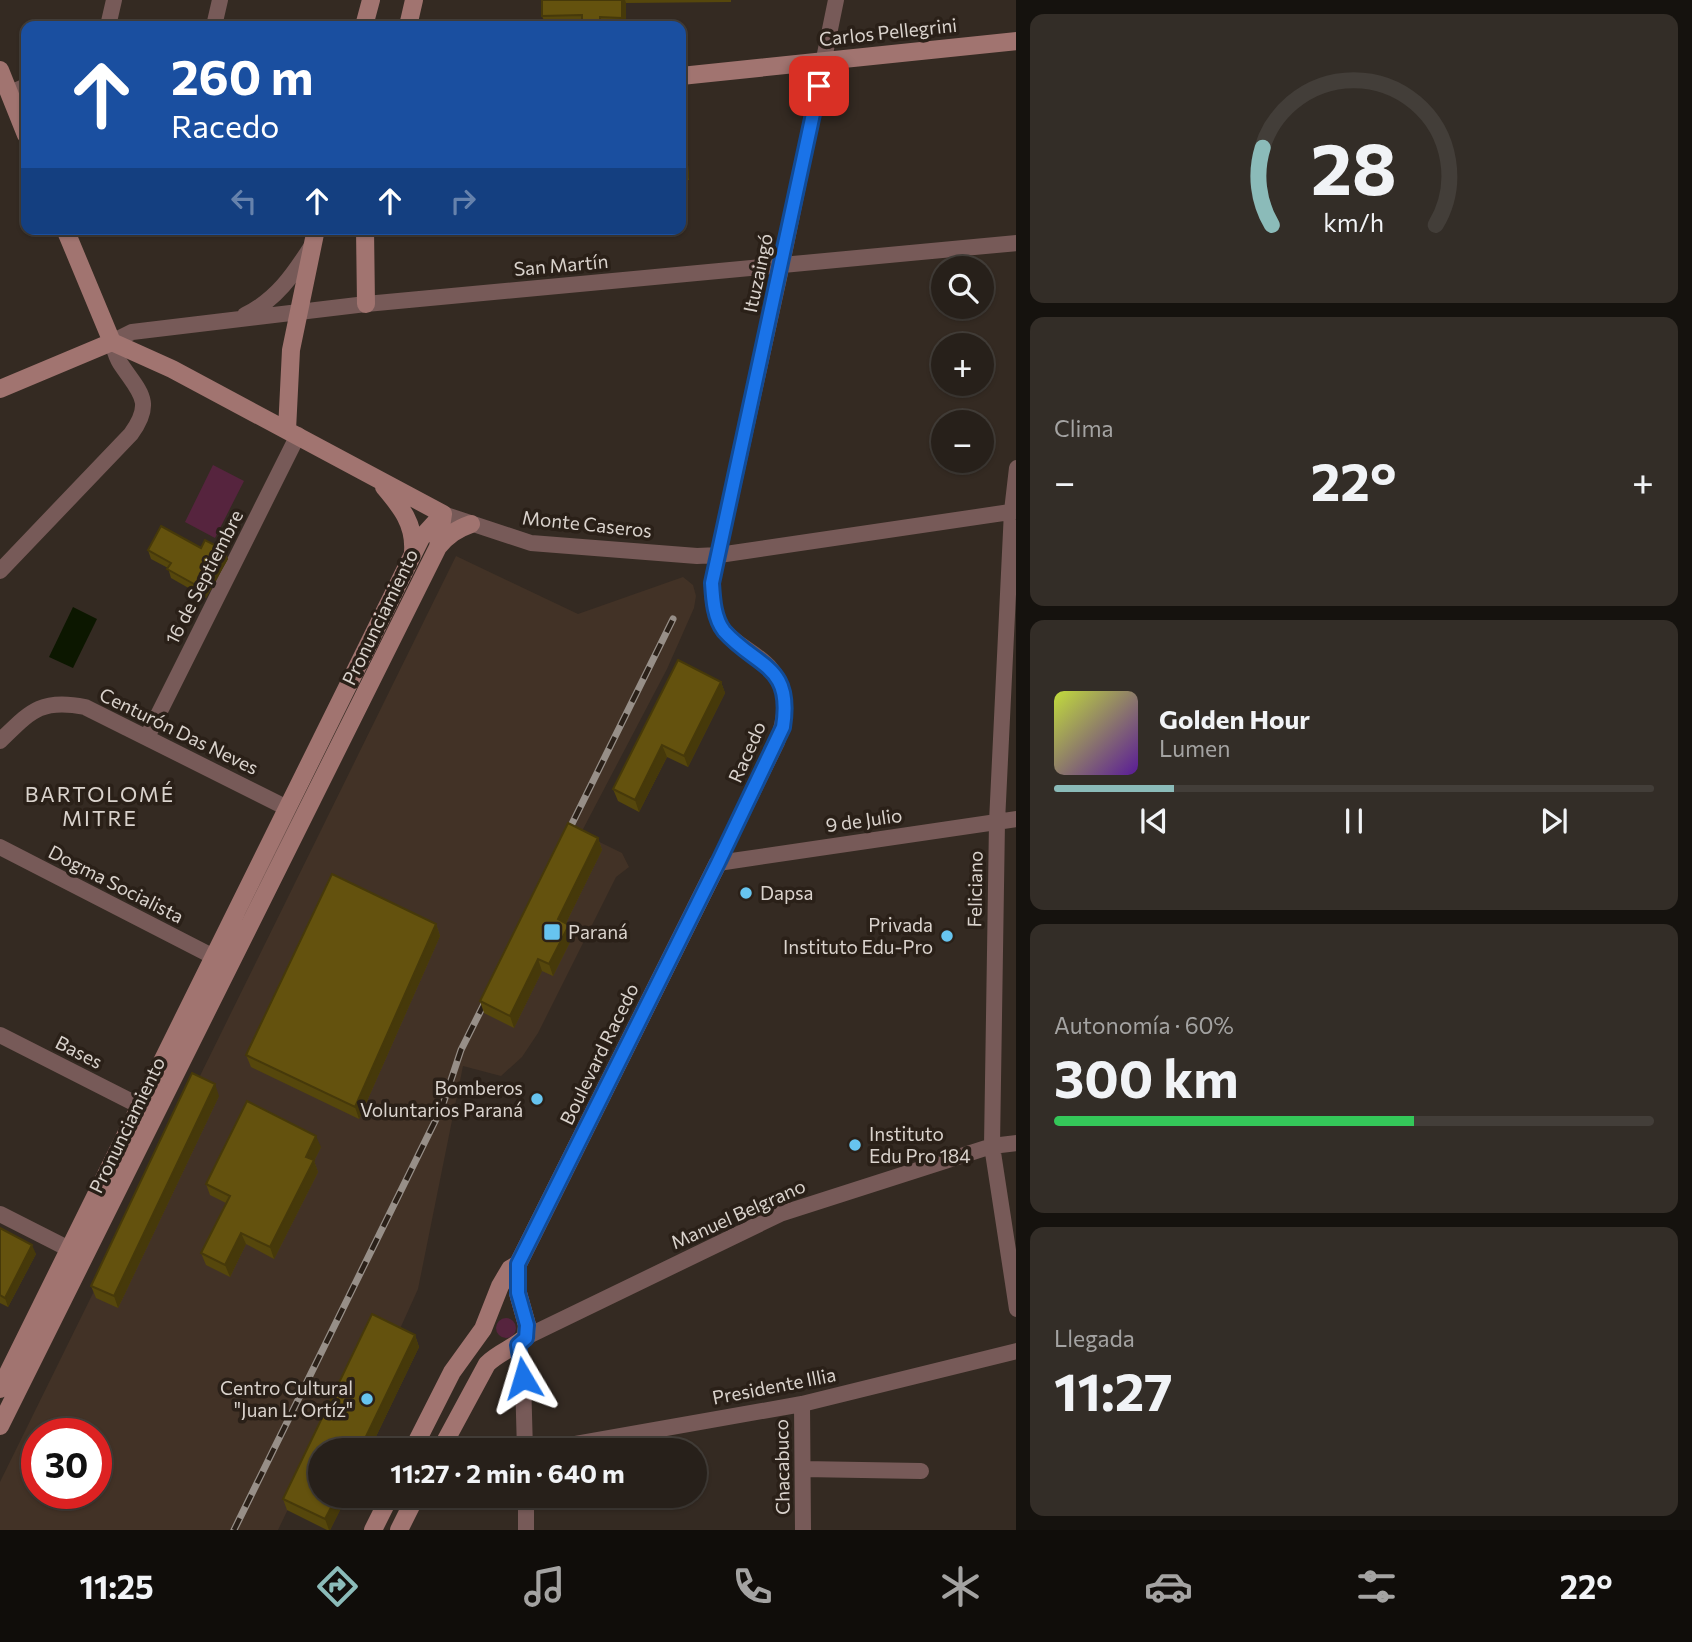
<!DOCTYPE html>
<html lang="es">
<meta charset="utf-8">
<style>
:root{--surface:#27201a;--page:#332d27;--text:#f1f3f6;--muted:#a4a3a2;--line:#433e39;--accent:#8bbbb9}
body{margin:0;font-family:Commissioner,sans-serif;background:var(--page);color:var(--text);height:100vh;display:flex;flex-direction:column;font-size:26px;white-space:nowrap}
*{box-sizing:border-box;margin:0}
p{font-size:23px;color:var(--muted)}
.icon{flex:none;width:38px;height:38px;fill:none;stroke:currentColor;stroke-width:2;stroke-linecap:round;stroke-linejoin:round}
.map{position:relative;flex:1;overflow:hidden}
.panel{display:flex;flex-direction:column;gap:14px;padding:14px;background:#15120e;width:676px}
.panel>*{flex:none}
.top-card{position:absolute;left:21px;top:21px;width:665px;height:214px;border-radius:14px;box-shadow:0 2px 5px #0004,0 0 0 2px var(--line);background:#1a4fa0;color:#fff;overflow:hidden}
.controls{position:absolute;left:931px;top:256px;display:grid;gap:14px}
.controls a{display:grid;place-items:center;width:63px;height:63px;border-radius:50%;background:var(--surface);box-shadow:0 2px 5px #0004,0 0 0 2px var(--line);font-size:35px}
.speed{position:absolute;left:21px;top:1418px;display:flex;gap:14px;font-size:35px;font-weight:700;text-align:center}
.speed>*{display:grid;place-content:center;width:91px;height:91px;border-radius:50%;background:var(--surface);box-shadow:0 2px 5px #0004,0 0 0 2px var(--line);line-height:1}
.speed .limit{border:10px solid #d22;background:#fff;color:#111}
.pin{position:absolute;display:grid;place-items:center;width:60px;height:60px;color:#fff;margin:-30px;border-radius:14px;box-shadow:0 4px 10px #0006}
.me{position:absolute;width:77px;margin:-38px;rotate:353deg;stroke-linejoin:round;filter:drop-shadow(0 0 5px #0008)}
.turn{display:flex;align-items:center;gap:24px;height:147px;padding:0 35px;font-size:32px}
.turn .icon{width:91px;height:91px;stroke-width:2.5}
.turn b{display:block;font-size:49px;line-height:60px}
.lanes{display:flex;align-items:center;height:66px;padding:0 35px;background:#0003;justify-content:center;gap:35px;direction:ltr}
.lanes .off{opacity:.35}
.big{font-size:52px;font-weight:700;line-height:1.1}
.panel .tile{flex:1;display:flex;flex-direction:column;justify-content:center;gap:10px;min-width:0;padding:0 24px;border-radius:14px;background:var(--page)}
.panel .dial{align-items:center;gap:0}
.dial svg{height:182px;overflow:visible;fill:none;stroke:var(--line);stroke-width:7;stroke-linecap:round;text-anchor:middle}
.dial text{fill:var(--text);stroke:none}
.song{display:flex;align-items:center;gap:21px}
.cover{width:84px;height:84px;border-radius:10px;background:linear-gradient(135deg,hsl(70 70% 55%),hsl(270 70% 35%))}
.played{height:7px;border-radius:4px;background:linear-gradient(90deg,var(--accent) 20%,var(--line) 20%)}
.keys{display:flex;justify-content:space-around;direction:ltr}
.heat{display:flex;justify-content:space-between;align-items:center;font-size:38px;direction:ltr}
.charge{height:10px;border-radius:5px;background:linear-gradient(90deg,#34c759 60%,var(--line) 0)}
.trip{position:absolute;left:308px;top:1438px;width:399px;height:70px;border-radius:35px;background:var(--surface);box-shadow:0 2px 5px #0004,0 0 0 2px var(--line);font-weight:700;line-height:70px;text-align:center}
.tab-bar{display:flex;height:112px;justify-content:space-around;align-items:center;background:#100d0a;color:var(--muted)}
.tab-bar .icon{width:49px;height:49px}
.tab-bar .current{color:var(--accent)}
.tab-bar b{font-size:32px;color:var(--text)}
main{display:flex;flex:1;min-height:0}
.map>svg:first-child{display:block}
</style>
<main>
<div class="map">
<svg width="1017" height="1530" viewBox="0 0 1017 1530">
<rect width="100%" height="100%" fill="#342a22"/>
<path fill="#423226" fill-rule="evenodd" d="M456 556 578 614 683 577 693 585 696 596 694 608 667 669 581 833 622 853 629 867 616 877 538 1033 522 1057 501 1076 463 1066 418 1289 399 1331 378 1321 278 1530H0V1482ZM37 1433H96V1493H37Z"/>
<path fill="#56243e" d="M213 465 244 481 215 538 185 522Z
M496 1328a10 10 0 1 1 20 0a10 10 0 1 1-20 0Z"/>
<path fill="#0c1700" d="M73 607 97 619 73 668 49 657Z"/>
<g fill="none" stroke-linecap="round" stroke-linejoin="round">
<path stroke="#775a58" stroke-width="16" d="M108 26 114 0
M214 26 220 0
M10 93 26 86
M245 315C276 300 293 275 311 247
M1017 468 1012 511 997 822 992 1146 1017 1309
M443 514 531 543 697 556 719 555 1017 511
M0 571 131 434C155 401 139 392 120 363 116 357 114 349 112 342L132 332 366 304 1017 243
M147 737 298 435
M0 741C30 712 40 698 85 707L287 808
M0 847 214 957
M718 863 777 742C786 717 790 692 771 669 759 654 737 646 724 630 714 618 712 599 712 583L782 264 836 0
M718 863 1017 819
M0 1035 140 1106
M0 1214 69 1249
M526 1337 780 1214 992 1146 1017 1143
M518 1345 523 1378 525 1451
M802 1404 803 1530
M536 1451 802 1404 1017 1351
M803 1469 921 1471
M526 1496V1530"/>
<path stroke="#a17470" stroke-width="18" d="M364 26 371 0
M408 26 414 0
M0 70 26 135
M681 76 1017 41
M65 229 112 342
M365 229 366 304
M112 342 172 369 443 514
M0 389 112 342
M287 430 291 350 316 229
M384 487C401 507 415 524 413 552
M438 547C448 535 457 529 471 524
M0 1389 421 538 443 514
M0 1426 438 547 443 514
M412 1451 452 1372 483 1329 500 1286 510 1269 518 1264
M440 1451 487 1364C499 1352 514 1348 526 1337L527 1325 518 1293V1264L718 863
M373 1530 390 1496
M399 1530 416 1496"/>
<defs>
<path id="rail" d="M563 842 673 619
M234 1530 442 1107 461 1050 491 990"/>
</defs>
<use href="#rail" stroke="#978f88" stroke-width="7"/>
<use href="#rail" stroke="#2a2018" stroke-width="4.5" stroke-dasharray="13" stroke-linecap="butt"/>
</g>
<path fill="#56470c" d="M542 0H731V2L626 3V26H546L542 16Z
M681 106 685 117 689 180 681 181Z
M201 548 224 550 228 559 206 598 171 578 168 568 151 559 148 550Z
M721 682 725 693 688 767 667 757 639 812 618 801 613 789Z
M598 838 602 850 566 923 573 936 553 976 542 971 514 1028 484 1013 480 1001Z
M436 924 440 936 359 1119 251 1067 246 1055Z
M219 1096 118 1308 96 1298 91 1286Z
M321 1147 314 1161 318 1172 274 1259 246 1244 230 1277 206 1265 201 1253 226 1203 210 1195 206 1184Z
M0 1228 36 1254 8 1307 0 1303Z
M372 1314 415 1335 419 1347 369 1451H320V1496H347L330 1530H327L287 1510 283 1499Z"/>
<path fill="#46390a" d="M622 0H625L626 3V26H625L622 18Z
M681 106 685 117 689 180 683 163 681 135Z
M224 550 228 559 206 598 203 589Z
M721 682 725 693 688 767 684 756Z
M662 745 667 757 639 812 635 800Z
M598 838 602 850 562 931 558 919Z
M436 924 440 936 359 1119 355 1107Z
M569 925 573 936 553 976 549 964Z
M538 959 542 971 514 1028 510 1016Z
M215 1084 219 1096 118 1308 114 1296Z
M316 1136 321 1147 314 1161 318 1172 274 1259 270 1247 306 1157Z
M241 1233 246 1244 230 1277 225 1265Z
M32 1245 36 1254 8 1307 5 1298Z
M415 1335 419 1347 369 1451H359Z
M337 1496H347L330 1530H329L325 1519Z"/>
<path fill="#64520e" stroke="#46390a" stroke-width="2" d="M542 0H622V18L600 17V26H582V15L542 16Z
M681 135 683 163H681Z
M161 526 201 548 205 540 224 550 203 589 167 569 171 563 148 550Z
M678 660 721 682 684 756 662 745 635 800 613 789Z
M568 823 598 838 558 919 569 925 549 964 538 959 510 1016 480 1001Z
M332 874 436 924 355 1107 246 1055Z
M192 1073 215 1084 114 1296 91 1286Z
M247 1101 316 1136 306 1157 314 1160 270 1247 241 1233 225 1265 201 1253 230 1196 206 1184Z
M0 1228 32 1245 5 1298 0 1295Z
M372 1314 415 1335 359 1451H320V1496H337L325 1519 283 1499Z"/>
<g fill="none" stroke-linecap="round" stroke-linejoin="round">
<defs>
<path id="route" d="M523 1378 518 1345 526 1338 527 1325 518 1293V1264L718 863 783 727C793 664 757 668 724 631 714 618 713 599 712 583L819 86"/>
</defs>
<use href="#route" stroke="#114b97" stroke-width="18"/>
<use href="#route" stroke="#1a73e8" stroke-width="12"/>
</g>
<g fill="#67c4ef" stroke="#2a2018" stroke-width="2.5">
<circle cx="746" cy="893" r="7"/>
<rect x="543" y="923" width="18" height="18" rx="3.5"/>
<circle cx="947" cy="936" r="7"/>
<circle cx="537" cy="1099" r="7"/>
<circle cx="855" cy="1145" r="7"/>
<circle cx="367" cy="1399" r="7"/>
</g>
<g text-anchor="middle" stroke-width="7" stroke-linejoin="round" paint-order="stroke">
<g font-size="19" fill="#dad3cd" stroke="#2a2018">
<text transform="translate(888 32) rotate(-6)" y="7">Carlos Pellegrini</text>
<text transform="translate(561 265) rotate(-5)" y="7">San Martín</text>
<text transform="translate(758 273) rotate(-78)" y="7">Ituzaingó</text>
<text transform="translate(587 524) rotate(6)" y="7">Monte Caseros</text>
<text transform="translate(204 577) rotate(-63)" y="7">16 de Septiembre</text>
<text transform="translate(380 617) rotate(-64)" y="7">Pronunciamiento</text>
<text transform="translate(179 731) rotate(26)" y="7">Centurón Das Neves</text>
<text transform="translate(747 752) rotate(-66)" y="7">Racedo</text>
<text transform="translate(864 820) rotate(-8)" y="7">9 de Julio</text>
<text transform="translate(116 884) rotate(27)" y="7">Dogma Socialista</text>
<text transform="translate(975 889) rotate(-89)" y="7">Feliciano</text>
<text transform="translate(79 1052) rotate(27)" y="7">Bases</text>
<text transform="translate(599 1054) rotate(-64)" y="7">Boulevard Racedo</text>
<text transform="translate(127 1125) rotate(-64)" y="7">Pronunciamiento</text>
<text transform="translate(738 1214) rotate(-24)" y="7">Manuel Belgrano</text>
<text transform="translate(774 1386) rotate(-11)" y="7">Presidente Illia</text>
<text transform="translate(782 1467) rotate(-91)" y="7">Chacabuco</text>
</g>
<g font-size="19" fill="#dad3cd" stroke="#2a2018" text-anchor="start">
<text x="760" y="900">Dapsa</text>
<text x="933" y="932" text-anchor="end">Privada<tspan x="933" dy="22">Instituto Edu-Pro</tspan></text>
<text x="568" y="939">Paraná</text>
<text x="523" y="1095" text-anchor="end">Bomberos<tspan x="523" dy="22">Voluntarios Paraná</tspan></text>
<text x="869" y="1141">Instituto<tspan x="869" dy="22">Edu Pro 184</tspan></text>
<text x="353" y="1395" text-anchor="end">Centro Cultural<tspan x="353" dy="22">"Juan L. Ortíz"</tspan></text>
</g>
<g font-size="21" letter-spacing="2" fill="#dad3cd" stroke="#2a2018">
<text x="100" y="802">BARTOLOMÉ<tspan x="100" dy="24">MITRE</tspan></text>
</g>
</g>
</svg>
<div class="controls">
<a><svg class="icon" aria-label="search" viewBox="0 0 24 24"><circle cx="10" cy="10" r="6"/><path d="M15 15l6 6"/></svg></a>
<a>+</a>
<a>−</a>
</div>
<div class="speed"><div class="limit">30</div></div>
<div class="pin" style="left:819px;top:86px;background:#d93025"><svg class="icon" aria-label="arrive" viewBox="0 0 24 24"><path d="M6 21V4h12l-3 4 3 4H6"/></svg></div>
<svg class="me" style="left:523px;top:1378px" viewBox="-20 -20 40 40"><path d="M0-17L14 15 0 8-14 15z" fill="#1a73e8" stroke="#fff" stroke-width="4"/></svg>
<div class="trip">11:27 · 2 min · 640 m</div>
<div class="top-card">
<div class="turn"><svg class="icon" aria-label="ahead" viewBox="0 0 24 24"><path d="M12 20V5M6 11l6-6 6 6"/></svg><div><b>260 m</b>Racedo</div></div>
<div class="lanes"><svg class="icon off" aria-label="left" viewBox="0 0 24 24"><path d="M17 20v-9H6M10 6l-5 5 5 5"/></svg><svg class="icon" aria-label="ahead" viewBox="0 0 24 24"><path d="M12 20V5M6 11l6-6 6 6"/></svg><svg class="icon" aria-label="ahead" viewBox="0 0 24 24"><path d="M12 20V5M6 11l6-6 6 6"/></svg><svg class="icon off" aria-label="right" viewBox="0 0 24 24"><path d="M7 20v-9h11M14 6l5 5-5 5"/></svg></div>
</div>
</div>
<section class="panel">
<div class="tile dial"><svg viewBox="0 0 100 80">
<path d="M14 69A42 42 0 1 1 86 69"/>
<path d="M14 69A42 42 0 0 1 10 35" stroke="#8bbbb9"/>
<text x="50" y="56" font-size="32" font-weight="700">28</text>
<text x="50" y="72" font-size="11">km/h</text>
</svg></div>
<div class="tile"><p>Clima</p>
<div class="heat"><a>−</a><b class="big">22°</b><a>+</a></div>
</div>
<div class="tile">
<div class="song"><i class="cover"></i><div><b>Golden Hour</b><p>Lumen</p></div></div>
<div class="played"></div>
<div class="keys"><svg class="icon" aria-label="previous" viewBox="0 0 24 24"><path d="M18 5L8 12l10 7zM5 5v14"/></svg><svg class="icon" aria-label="pause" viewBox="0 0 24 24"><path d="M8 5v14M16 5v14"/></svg><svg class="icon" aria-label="next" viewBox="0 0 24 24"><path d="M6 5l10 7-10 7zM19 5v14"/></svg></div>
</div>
<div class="tile"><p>Autonomía · 60%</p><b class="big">300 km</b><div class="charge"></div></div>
<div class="tile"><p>Llegada</p><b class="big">11:27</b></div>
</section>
</main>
<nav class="tab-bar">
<b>11:25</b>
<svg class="icon current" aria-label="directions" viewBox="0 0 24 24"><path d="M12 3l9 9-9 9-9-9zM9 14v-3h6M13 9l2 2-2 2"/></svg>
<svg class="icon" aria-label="music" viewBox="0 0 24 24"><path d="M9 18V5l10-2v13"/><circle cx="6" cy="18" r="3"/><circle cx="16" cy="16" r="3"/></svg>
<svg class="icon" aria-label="phone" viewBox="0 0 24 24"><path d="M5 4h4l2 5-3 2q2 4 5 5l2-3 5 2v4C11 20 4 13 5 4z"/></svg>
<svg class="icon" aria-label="climate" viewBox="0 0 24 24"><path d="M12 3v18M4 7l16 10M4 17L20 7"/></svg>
<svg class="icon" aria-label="car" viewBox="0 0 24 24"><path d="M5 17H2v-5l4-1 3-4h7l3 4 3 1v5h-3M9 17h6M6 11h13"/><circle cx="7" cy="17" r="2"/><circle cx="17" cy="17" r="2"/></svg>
<svg class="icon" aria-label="filters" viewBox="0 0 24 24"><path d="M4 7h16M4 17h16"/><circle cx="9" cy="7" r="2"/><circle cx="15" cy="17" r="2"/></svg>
<b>22°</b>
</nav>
